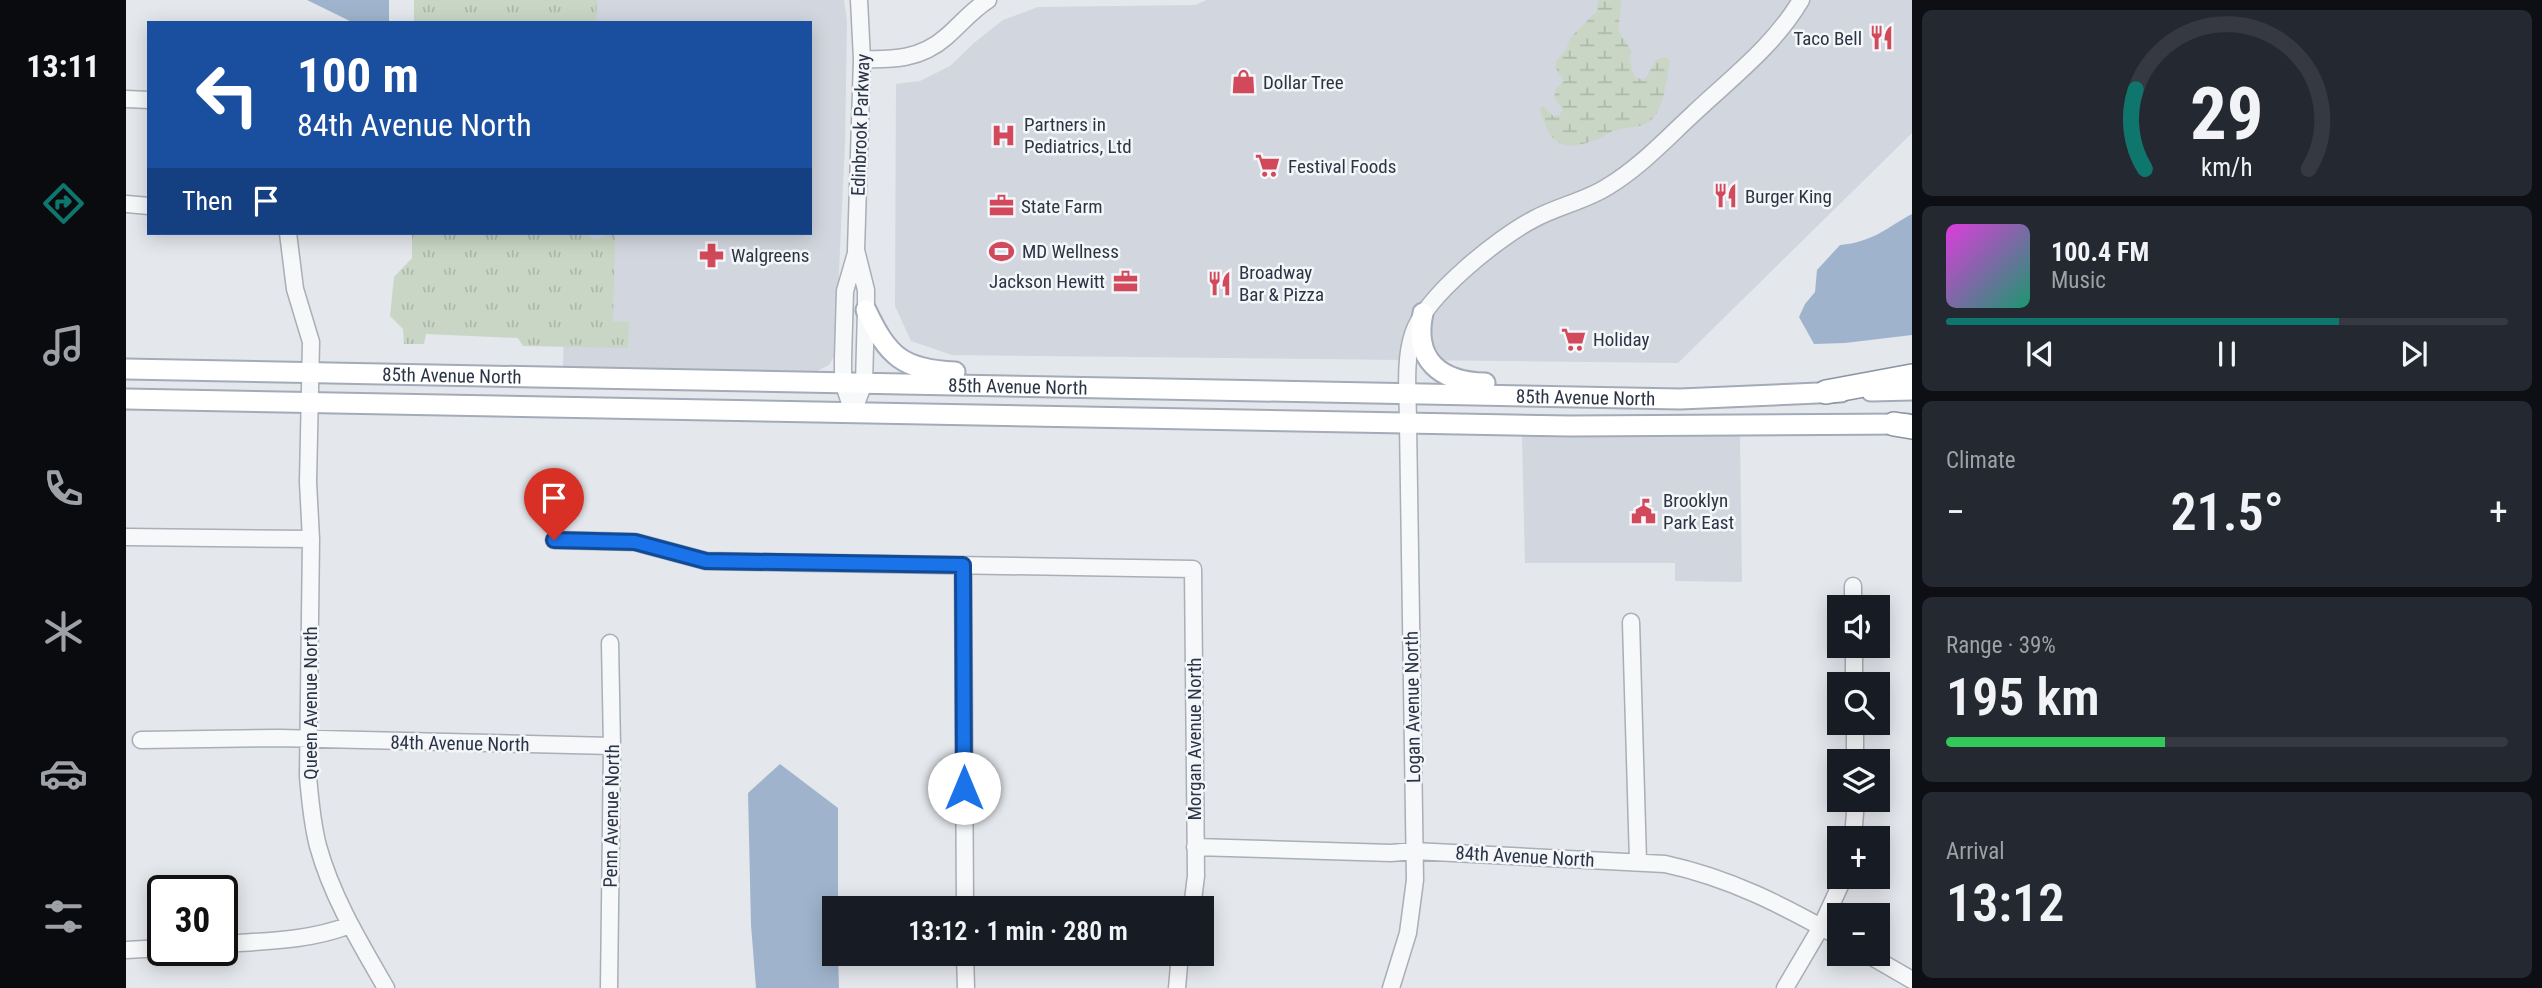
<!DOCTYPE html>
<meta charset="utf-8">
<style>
:root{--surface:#171b24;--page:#242831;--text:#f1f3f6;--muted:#9ea1a6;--line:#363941;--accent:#0f766e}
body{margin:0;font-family:"Roboto Condensed",sans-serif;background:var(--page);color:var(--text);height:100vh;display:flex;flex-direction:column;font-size:26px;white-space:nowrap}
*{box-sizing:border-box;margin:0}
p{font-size:23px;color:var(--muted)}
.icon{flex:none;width:38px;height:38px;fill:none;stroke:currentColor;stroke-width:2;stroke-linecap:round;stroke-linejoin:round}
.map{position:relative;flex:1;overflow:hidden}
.drawer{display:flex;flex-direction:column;gap:10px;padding:10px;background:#0d0f14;width:630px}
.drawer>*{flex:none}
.banner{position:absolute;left:21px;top:21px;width:665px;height:214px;border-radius:0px;box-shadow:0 4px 18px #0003;background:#1a4fa0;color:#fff;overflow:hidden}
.fabs{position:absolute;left:1701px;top:595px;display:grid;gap:14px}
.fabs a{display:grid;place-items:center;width:63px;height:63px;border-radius:0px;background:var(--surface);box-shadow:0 4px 18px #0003;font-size:35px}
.speed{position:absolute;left:21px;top:875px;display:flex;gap:14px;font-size:35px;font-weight:700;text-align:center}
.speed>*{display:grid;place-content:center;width:91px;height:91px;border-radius:50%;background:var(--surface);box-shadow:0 4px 18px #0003;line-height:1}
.speed .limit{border:4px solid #111;border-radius:10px;background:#fff;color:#111}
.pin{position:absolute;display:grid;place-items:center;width:60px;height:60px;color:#fff;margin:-72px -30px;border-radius:50% 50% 50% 0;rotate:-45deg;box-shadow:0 0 7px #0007}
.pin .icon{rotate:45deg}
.me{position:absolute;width:77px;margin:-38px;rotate:0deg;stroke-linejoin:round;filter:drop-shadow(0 0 5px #0008)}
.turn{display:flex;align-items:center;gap:24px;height:147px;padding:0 35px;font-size:32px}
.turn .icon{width:91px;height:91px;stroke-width:2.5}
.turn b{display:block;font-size:49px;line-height:60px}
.then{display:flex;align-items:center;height:66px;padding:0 35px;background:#0003;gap:14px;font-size:26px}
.big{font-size:52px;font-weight:600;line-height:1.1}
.drawer .tile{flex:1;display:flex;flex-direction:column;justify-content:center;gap:10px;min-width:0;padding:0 24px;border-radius:10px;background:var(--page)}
.drawer .dial{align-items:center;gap:0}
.dial svg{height:182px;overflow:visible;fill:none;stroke:var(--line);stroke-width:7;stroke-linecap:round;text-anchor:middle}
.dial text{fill:var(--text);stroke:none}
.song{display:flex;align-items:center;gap:21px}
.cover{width:84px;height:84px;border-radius:10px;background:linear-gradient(135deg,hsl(300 70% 55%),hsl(160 70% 35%))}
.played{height:7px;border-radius:4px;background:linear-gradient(90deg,var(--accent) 70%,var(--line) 70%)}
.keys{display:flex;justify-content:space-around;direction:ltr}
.heat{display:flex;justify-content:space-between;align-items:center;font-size:38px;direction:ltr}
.charge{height:10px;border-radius:5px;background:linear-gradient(90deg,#34c759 39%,var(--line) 0)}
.trip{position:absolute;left:696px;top:896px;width:392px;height:70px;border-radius:0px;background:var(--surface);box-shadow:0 4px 18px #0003;font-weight:600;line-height:70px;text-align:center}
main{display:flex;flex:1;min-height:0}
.tab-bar{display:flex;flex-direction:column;width:126px;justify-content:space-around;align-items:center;background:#090b0e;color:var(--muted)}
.tab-bar .icon{width:49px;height:49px}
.tab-bar .on{color:var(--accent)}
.tab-bar b{font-size:32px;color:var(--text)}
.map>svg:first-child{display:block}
</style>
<main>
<nav class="tab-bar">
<b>13:11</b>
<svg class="icon on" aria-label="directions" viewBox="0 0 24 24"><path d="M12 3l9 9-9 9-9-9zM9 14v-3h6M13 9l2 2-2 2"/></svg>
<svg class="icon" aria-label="music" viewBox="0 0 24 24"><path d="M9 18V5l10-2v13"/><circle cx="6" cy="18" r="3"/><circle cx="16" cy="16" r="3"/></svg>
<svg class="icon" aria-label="phone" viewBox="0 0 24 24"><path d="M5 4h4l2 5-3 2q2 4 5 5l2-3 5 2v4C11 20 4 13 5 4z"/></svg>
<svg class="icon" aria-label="climate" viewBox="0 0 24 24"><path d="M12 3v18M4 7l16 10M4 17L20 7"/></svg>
<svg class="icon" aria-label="car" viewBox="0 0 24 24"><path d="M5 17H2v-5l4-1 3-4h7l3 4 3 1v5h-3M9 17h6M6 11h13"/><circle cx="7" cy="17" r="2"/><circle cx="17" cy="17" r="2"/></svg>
<svg class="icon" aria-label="filters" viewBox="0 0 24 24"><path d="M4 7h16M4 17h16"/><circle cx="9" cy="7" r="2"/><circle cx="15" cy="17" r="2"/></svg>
</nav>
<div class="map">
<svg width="1786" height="988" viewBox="0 0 1786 988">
<defs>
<pattern id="grass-tufts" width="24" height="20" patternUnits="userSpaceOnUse" patternTransform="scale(1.75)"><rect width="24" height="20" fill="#c9d6c5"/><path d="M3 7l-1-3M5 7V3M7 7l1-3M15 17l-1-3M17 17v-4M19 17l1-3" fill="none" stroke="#adb8ab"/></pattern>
<pattern id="wetland-marsh" width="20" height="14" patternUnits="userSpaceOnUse" patternTransform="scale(1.75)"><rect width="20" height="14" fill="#c9d6c5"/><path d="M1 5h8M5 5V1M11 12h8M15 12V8" fill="none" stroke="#adb8ab"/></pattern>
</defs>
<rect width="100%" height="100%" fill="#e4e7ec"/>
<path fill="#d2d6de" d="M442 0H718L721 21 719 144 709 355 703 365 691 371 437 367 440 233H684V23H442Z
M1081 0H1786V133L1552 363 826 355 785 341 769 306 770 84 794 81 824 66 849 42 877 20 912 7 1069 5Z
M1396 435H1614L1616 582 1549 581V563H1399Z"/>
<path fill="url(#grass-tufts)" d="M288 0H471L470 23H288Z
M286 233H461L464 238 472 240 482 233H489L487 321 503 322 502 348 397 346 392 338 300 334 298 344H278L277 329 264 316 268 277 286 258Z"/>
<path fill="url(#wetland-marsh)" d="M1472 0H1496L1492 30 1506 52 1503 58 1508 76 1516 80 1520 78 1530 60 1540 57 1544 61C1540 78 1539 105 1527 118 1517 129 1504 126 1491 130 1484 132 1478 136 1472 139 1435 153 1424 145 1414 109L1417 106 1427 116 1433 115 1437 110 1428 98 1430 88 1438 81 1430 69V61L1440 50 1444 38 1471 11Z"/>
<path fill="#9fb4cc" d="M181 0H263V23H228Z
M1786 214V335L1719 343 1688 344 1673 317 1679 304 1689 292 1691 270 1714 245C1747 242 1760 228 1786 214Z
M654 764 712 808V908H709V954H712L713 988H630L625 925 622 793Z"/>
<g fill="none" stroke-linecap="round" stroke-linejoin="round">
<defs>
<path id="minor" d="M736 59C767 60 795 59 820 37 834 25 846 10 862 0
M0 99 23 100
M0 204 23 206
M162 233 169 289 185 342 182 482 185 539 182 776C184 800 186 823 192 846 206 897 234 943 260 988
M727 412 738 383 740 310V290L730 250 736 59 733 0
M727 412 717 382V359L719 291 730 253
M0 537 185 539
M428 540 509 542 580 561 1067 569 1070 876 1066 908
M837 565 839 908
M1727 586V607
M1505 622 1512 861
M1728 646V684
M1729 723V761
M15 740 153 738 486 746
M1727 838 1730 800
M1069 847 1265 853 1288 851 1539 864C1604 878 1656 905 1713 937
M96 944C139 941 183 941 224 925
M0 950 37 948
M839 954 840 988
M1741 954 1786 980
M483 988 486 746 484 643
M1051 988 1054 954
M1265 988 1282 933 1289 880 1282 423C1282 395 1278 361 1287 334 1299 296 1373 237 1408 219 1432 206 1459 201 1481 187 1513 168 1539 140 1566 115 1604 79 1648 46 1675 0
M1659 988 1695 927 1718 877"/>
<g id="major">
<path d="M740 310C762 356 776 370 829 372"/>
<path d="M1297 313C1287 360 1314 382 1359 383"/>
<path id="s1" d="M0 369 1554 399 1715 392"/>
<path d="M1745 391 1786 390"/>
<path d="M0 399 1444 426 1781 424"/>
</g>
<path id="highway" d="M1700 392 1786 376
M1768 424 1786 427"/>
</defs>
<use href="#minor" stroke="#a9aeb7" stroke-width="19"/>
<use href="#major" stroke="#a3abb8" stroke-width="23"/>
<use href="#highway" stroke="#8b94a3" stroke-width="26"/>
<use href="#minor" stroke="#f7f8fa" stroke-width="16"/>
<use href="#major" stroke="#fff" stroke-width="19"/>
<use href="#highway" stroke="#fff" stroke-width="23"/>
</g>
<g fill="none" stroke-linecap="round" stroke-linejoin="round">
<defs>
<path id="route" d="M428 540 509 542 580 561 837 565 838 788"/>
</defs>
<use href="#route" stroke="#114b97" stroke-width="18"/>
<use href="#route" stroke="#1a73e8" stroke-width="12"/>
</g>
<defs>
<symbol id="restaurant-bare" viewBox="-9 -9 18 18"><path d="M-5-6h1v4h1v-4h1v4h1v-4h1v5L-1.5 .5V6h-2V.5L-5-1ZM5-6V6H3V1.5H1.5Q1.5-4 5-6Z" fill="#d1495b" stroke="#f4f6f9" stroke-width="2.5" paint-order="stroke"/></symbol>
<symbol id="shop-bare" viewBox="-9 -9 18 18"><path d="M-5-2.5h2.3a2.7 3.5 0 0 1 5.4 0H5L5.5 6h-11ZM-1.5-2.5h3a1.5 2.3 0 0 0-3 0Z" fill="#d1495b" stroke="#f4f6f9" stroke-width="2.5" paint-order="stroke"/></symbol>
<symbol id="hospital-bare" viewBox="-9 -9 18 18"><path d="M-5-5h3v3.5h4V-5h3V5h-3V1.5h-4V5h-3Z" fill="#d1495b" stroke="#f4f6f9" stroke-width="2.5" paint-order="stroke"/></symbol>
<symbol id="supermarket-bare" viewBox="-9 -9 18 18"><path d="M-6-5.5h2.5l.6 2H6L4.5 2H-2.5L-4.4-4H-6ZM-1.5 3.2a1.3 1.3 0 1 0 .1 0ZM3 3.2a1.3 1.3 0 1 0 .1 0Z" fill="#d1495b" stroke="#f4f6f9" stroke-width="2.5" paint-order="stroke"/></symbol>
<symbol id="office-bare" viewBox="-9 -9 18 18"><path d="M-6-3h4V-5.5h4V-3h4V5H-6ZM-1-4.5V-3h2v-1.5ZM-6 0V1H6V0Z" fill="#d1495b" stroke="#f4f6f9" stroke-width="2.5" paint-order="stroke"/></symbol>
<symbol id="stadium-bare" viewBox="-9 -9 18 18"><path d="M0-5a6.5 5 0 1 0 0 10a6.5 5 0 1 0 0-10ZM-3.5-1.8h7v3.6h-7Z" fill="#d1495b" stroke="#f4f6f9" stroke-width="2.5" paint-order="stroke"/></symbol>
<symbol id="pharmacy-bare" viewBox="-9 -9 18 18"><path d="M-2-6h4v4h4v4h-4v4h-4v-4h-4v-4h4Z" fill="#d1495b" stroke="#f4f6f9" stroke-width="2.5" paint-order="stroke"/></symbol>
<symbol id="civic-bare" viewBox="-9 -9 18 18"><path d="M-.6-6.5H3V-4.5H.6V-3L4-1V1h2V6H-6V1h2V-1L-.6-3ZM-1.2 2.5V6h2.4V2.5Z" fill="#d1495b" stroke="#f4f6f9" stroke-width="2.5" paint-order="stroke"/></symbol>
</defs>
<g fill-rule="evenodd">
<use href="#restaurant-bare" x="1738" y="20" width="35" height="35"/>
<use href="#shop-bare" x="1100" y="64" width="35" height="35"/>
<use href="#hospital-bare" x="860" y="118" width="35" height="35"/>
<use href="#supermarket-bare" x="1124" y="148" width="35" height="35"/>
<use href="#restaurant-bare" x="1582" y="178" width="35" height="35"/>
<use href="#office-bare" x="858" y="188" width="35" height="35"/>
<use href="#stadium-bare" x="858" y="234" width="35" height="35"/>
<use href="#pharmacy-bare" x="568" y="238" width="35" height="35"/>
<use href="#office-bare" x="982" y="264" width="35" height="35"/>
<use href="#restaurant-bare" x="1076" y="266" width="35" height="35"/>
<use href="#supermarket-bare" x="1430" y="322" width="35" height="35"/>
<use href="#civic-bare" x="1500" y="494" width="35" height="35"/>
</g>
<g text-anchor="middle" stroke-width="5" stroke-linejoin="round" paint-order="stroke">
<g font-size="19" fill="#2b3445" stroke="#f4f6f9" text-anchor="start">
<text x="1736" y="45" text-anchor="end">Taco Bell</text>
<text x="1137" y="89">Dollar Tree</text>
<text x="898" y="131">Partners in<tspan x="898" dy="22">Pediatrics, Ltd</tspan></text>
<text x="1162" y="173">Festival Foods</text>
<text x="1619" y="203">Burger King</text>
<text x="895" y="213">State Farm</text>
<text x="896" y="258">MD Wellness</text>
<text x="605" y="262">Walgreens</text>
<text x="1113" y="279">Broadway<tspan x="1113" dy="22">Bar &amp; Pizza</tspan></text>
<text x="979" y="288" text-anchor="end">Jackson Hewitt</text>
<text x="1467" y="346">Holiday</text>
<text x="1537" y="507">Brooklyn<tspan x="1537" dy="22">Park East</tspan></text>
</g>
<g font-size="19" fill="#2b3445" stroke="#f4f6f9">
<text transform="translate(734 125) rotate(-88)" y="7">Edinbrook Parkway</text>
<text dy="7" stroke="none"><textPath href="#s1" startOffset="326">85th Avenue North</textPath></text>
<text dy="7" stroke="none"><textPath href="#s1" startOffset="892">85th Avenue North</textPath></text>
<text dy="7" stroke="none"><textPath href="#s1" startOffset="1460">85th Avenue North</textPath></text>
<text transform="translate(184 703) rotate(-90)" y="7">Queen Avenue North</text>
<text transform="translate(1286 707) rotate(-91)" y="7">Logan Avenue North</text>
<text transform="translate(1068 739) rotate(-90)" y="7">Morgan Avenue North</text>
<text transform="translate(334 743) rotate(1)" y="7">84th Avenue North</text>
<text transform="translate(485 816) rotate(-89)" y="7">Penn Avenue North</text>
<text transform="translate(1399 856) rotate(3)" y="7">84th Avenue North</text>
</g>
</g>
</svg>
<div class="fabs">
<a><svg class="icon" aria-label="sound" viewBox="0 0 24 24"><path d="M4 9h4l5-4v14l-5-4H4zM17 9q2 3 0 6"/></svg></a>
<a><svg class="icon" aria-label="search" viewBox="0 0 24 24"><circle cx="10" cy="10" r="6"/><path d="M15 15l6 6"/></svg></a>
<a><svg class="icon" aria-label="layers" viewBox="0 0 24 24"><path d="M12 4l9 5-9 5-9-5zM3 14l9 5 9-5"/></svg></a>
<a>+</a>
<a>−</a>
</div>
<div class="speed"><div class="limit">30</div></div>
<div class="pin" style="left:428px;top:540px;background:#d93025"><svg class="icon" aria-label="arrive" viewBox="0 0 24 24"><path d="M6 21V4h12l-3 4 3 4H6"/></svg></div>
<svg class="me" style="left:838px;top:788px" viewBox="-20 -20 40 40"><circle r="19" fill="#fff"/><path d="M0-13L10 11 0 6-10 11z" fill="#1a73e8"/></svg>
<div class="trip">13:12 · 1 min · 280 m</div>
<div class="banner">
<div class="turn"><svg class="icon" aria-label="left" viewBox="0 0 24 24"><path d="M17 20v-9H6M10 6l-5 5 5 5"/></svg><div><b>100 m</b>84th Avenue North</div></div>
<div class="then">Then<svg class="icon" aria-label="arrive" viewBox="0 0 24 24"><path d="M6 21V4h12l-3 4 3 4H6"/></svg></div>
</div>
</div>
<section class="drawer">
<div class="tile dial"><svg viewBox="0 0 100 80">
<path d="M14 69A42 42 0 1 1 86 69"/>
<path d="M14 69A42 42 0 0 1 10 34" stroke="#0f766e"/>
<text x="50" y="56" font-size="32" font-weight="700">29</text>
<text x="50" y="72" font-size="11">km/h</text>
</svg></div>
<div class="tile">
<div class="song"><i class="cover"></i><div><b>100.4 FM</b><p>Music</p></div></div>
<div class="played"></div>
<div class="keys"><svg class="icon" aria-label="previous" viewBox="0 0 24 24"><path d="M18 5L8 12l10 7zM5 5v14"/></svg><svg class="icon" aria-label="pause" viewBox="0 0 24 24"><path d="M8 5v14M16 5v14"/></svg><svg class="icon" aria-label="next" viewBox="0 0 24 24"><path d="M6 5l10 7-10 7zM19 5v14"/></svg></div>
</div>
<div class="tile"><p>Climate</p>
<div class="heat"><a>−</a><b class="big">21.5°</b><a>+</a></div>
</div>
<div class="tile"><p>Range · 39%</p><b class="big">195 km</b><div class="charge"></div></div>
<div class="tile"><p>Arrival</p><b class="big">13:12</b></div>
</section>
</main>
